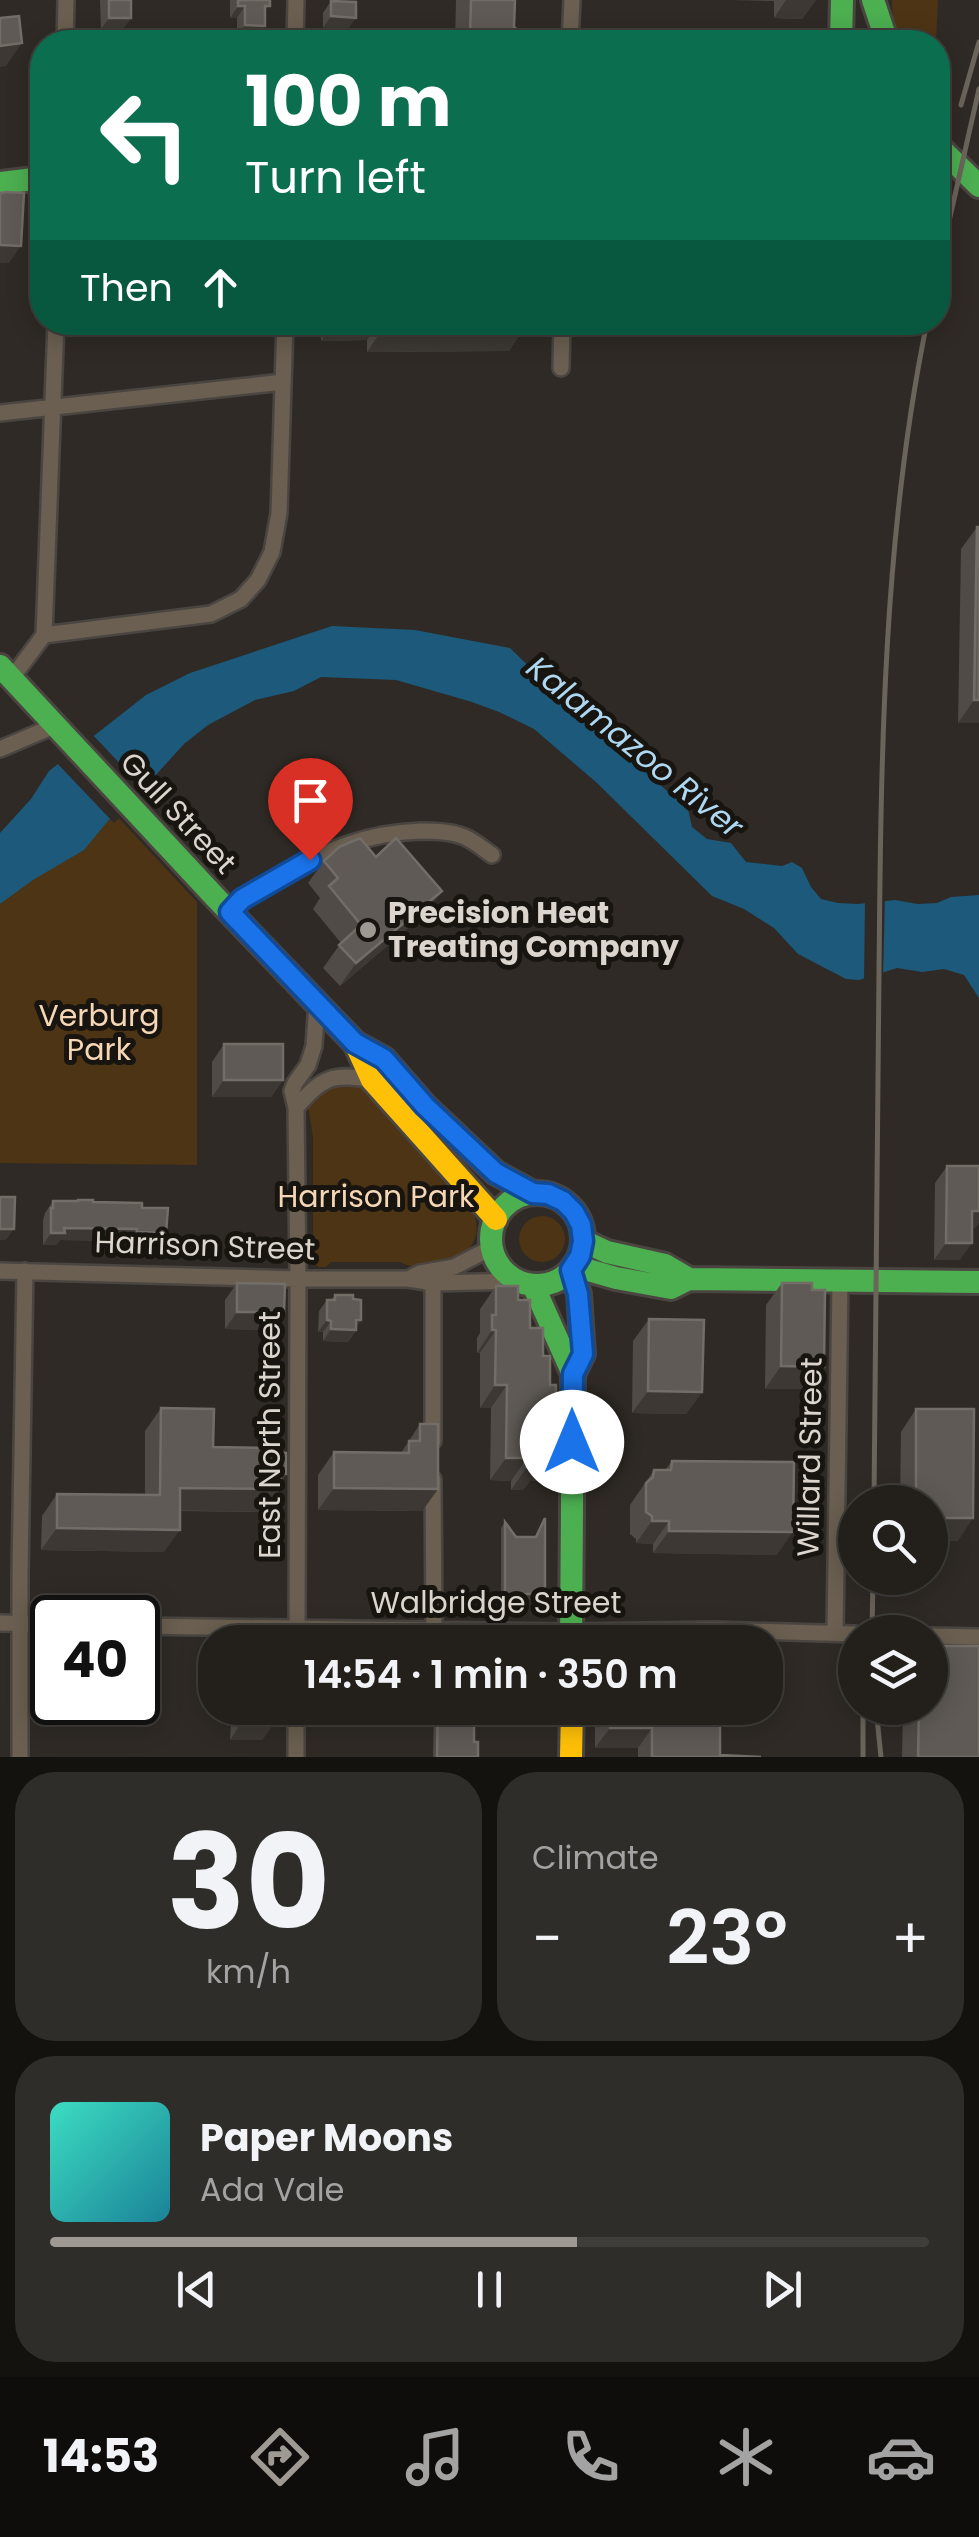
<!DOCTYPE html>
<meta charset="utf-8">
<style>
:root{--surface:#23201c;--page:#2f2d29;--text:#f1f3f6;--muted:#a3a3a3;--line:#403e3b;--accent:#9f9993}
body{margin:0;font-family:Poppins,sans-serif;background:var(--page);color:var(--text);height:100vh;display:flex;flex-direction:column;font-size:38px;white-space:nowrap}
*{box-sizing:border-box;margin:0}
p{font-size:32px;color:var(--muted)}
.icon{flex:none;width:55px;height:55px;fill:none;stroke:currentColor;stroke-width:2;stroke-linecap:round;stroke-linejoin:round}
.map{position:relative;height:1757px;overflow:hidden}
.drawer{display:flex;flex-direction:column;gap:15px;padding:15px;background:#13120f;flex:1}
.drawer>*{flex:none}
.hud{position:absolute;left:30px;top:30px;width:920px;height:305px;border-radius:40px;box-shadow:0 5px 25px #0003,0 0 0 2px var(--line);background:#0b6e4f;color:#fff;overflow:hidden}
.tools{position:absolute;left:838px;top:1485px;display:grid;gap:20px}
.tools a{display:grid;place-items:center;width:110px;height:110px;border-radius:50%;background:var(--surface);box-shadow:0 5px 25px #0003,0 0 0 2px var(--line);font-size:50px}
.speed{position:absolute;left:30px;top:1595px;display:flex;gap:20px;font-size:50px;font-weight:700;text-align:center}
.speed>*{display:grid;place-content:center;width:130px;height:130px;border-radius:50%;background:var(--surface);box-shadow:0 5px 25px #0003,0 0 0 2px var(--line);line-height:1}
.speed .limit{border:5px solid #111;border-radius:15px;background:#fff;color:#111}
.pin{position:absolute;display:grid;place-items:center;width:85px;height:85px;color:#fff;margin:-102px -42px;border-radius:50% 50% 50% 0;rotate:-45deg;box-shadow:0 0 10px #0007}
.pin .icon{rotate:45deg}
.me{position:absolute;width:110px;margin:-55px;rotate:0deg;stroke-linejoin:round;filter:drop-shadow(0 0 8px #0008)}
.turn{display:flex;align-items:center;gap:35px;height:210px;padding:0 50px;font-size:45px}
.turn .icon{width:130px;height:130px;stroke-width:2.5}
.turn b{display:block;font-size:70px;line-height:85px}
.then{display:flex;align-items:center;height:95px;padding:0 50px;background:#0003;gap:20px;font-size:38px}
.big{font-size:75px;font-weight:600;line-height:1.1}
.drawer .widget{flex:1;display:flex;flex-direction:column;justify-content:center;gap:15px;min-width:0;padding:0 35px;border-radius:40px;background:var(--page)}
.drawer .dial{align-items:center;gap:0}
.dial b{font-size:130px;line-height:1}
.song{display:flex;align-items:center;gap:30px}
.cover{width:120px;height:120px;border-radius:15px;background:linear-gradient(135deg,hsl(170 70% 55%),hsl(190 70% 35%))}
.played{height:10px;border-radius:5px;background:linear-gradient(90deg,var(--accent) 60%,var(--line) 60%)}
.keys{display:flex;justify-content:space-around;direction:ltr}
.heat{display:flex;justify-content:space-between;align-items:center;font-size:55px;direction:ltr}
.drawer .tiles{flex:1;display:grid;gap:15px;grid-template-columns:1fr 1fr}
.widget:last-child{grid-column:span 2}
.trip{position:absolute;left:198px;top:1625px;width:585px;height:100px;border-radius:40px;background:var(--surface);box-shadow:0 5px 25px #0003,0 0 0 2px var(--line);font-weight:600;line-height:100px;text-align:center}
.tab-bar{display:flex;height:160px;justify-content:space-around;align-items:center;background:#0e0d0b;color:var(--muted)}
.tab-bar .icon{width:70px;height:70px}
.tab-bar .active{color:var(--accent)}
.tab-bar b{font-size:45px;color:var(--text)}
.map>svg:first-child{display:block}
</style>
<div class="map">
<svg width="979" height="1757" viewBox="0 0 979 1757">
<rect width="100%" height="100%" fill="#2f2a25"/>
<path fill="#4d3414" d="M892 0H938L936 42H898L893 29Z
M115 814 197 902V1165L0 1163V904Z
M340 1083 356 1084 371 1093 471 1207C496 1255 432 1279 400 1262H331L326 1267H319L309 1260 307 1247 313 1238V1137L308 1106 311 1100 327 1087Z
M519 1239a23 23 0 1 1 46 0a23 23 0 1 1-46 0Z"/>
<path fill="#1c597a" d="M332 626 415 630 510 648 575 711 688 809 692 827 707 839 731 843 746 862 782 866 792 862 802 868 811 887 821 899 838 903 858 904 895 900 918 904 937 903 951 897 979 895V998L964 975 944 969 922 972 897 968 859 980 846 979 798 954 774 928 744 909 712 896 597 783 534 729 499 712 472 702 396 680 321 677 294 691 255 700 208 725 184 744 154 777 108 821 84 850 33 880 0 904V833L31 799 49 771 146 695 190 673Z"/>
<path fill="#2f2a25" d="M90 732 146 791 114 823 54 760Z
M885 896 883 978 864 984 865 899Z"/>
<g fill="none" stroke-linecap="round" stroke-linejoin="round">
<defs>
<path id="street" d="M65 42 66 0
M295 42 296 0
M570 42 572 0
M561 368 562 322
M0 413 283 382
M44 635 211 614 241 599 258 580 272 552 279 513 285 322
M11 679 44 635 56 322
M0 749 54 726
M229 911C245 897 263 887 281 877 329 849 365 833 421 831 433 831 447 831 459 835 471 838 482 848 492 855
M296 1108C321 1078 333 1072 372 1080
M0 1271 298 1279H408L434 1283 519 1281
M412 1277 420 1273 454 1267 493 1247
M433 1282V1441
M433 1479 434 1630
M0 1623 52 1624
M138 1626 571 1632 716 1630 855 1634
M835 1633 840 1281
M930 1636 979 1637
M297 1642 298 1279 296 1108 292 1091 295 1083 308 1065 314 1046 317 1002
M20 1757V1574L25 1271
M296 1757V1708"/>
<path id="fast" d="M873 0 887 42
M841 42 842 0
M938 146 979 186
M0 183 42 178
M0 666 216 898 355 1043 384 1059 425 1106 496 1173 533 1193
M491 1239a46 46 0 1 1 92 0a46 46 0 1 1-92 0Z
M583 1241 607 1252 665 1265 689 1279
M574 1266 616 1278 671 1288 689 1279 979 1282
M571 1270 579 1294 583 1354 573 1374 571 1642
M533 1285 573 1374"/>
<path id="slow" d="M355 1043 372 1080 496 1219
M571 1757 572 1708"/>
</defs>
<use href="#street" stroke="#4a4541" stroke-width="20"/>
<use href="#fast" stroke="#4a4541" stroke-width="28"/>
<use href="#slow" stroke="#4a4541" stroke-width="28"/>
<use href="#street" stroke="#6a5f50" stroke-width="15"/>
<use href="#fast" stroke="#4caf50" stroke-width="22"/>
<use href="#slow" stroke="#ffc107" stroke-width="22"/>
<path stroke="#6b645b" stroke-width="5" d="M961 105 979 42
M938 270 979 89
M874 1502C876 1326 878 1149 879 972 881 755 883 536 927 322
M872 1632 873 1578
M876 1708 881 1757
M863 1757V1708"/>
</g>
<path fill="#504b47" d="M100 0H131V18L122 30 101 29Z
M230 0H270L265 12V26L257 37H237V18H230Z
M456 0H515L514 27 527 38 524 42H455Z
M730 0H816L802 19 774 18V1Z
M331 1 348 29 323 28V13Z
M324 322H524V328L509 351 367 352V340L321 341V327Z
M977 527 979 723H958L961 549Z
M324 861 426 913 340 986 323 968 341 943 313 909 320 898 308 883Z
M224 1044 283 1080 271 1097H212V1062Z
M947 1166H979V1222L975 1228H972L960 1260H934L935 1183Z
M78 1200 142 1208 166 1233 158 1244 129 1243V1241L60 1240 56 1245H43V1220L45 1213 53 1201H77Z
M237 1283 284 1312 272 1330 225 1329V1300Z
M782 1283 812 1290 824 1367 809 1389H765L766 1305Z
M496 1286 518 1300 530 1328 540 1481H530L523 1490H511V1481L490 1480 491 1408H480V1353H477V1338L480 1333V1309Z
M335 1295 356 1327V1330L348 1342 323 1341V1332H318L319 1311 327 1300H331Z
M649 1319 702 1392 686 1414 632 1413 633 1341Z
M161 1408 213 1447 274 1452 286 1474 265 1512 180 1511 164 1552 41 1550 42 1516 57 1494 145 1495V1431Z
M916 1409 958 1541 930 1502H900L901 1432Z
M420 1424 438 1489 422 1511 318 1510V1475L334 1452 401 1453Z
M672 1461 777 1555 653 1553V1544L636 1543V1539L630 1534V1505L654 1470H665Z
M545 1518 541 1600H501V1528L505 1522 516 1537H535Z
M232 1708H274V1723L262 1740H230Z
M434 1708H477L474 1709V1742L478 1757H433Z
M595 1708H720V1755L761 1757H638V1748H595Z
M903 1708H930L979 1757H902Z"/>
<path fill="#3d3833" d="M786 0H816L802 19 774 18Z
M238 6H245L237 18H230Z
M331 16 356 18 348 29 323 28Z
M109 18H131L122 30 101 29Z
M245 25 265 26 257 37H237Z
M470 37 527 38 524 42H466Z
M22 43 6 66 0 67V46Z
M0 245 21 246 9 263H0Z
M334 322H380L367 340 321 341Z
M524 328 509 351 367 352 382 330Z
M974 700H979V723H958Z
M442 891 426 913 340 986 356 963Z
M224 1080H283L271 1097H212Z
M972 1211H979V1222L975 1228H960Z
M64 1228 137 1229 129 1241 60 1240 56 1245H43L51 1233Z
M0 1229H14L6 1240H0Z
M137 1232 166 1233 158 1244 129 1243Z
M946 1243H972L960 1260H934Z
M237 1312H284L272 1330 225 1329Z
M327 1320 331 1321 323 1332H318Z
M356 1320H361L348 1342 323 1341 331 1329Z
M492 1330H496L480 1353H477Z
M781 1366 824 1367 809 1389H765Z
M495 1385H507L491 1408H480Z
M648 1391 702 1392 686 1414 632 1413Z
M506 1458H527L511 1481 490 1480Z
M539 1458H556L540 1481H530L523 1490H511L527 1467Z
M281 1474H286L275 1489H280L265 1512 164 1510 180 1488Z
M334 1488 438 1489 422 1511 318 1510Z
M930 1518H973L958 1541H930Z
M652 1521H669L653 1544 636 1543Z
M57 1528 180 1530 164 1552 41 1550Z
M669 1531 793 1532 777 1555 653 1553Z
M505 1594H545L541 1600H501Z
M242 1722 274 1723 262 1740H230Z
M610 1728H652L638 1748H595Z"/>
<path fill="#5f5a56" stroke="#736d68" stroke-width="2.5" d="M109 0H131V18H109Z
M238 0H270V6H265V26L245 25V6H238Z
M471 0H515L514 27 527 38 470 37Z
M331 1 356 2V18L331 16Z
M19 16 22 43 0 46V18Z
M418 36 453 37V42H418Z
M6 192 24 193 21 246 0 245V193Z
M383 322H524V328L382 330Z
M977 527H979V700H974Z
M360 838 376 857 396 838 442 891 356 963 339 945 361 925 329 886 338 878 324 861 339 847Z
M224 1044H283V1080H224Z
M947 1166H979V1211H972V1243H946Z
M0 1197H15L14 1229H0Z
M78 1200H93V1202L142 1203V1208H168L166 1233 137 1232V1229L64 1228 65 1233H51V1208H53V1201H78Z
M237 1283 285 1284 284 1312H237Z
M782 1283H812V1290H825L824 1367 781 1366Z
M496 1286H518V1300H530V1328H543V1356H550V1385H556V1458H539V1467H527V1458H506L507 1385H495L496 1330H492V1315H496Z
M335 1295H353V1299L361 1300V1320H356V1330L331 1329V1321L327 1320V1300H335Z
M649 1319 704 1320 702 1392 648 1391Z
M161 1408 214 1409 213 1447 274 1448V1452L286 1453V1474H281L280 1489 180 1488V1530L57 1528V1494L160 1495Z
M916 1409H974L973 1518H930V1502H916Z
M420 1424H438V1489L334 1488V1452L409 1453V1441H420Z
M672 1461 794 1462 793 1532 669 1531V1521H652V1516L646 1512V1483L653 1477 654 1470H671Z
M545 1518V1594H505V1522L516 1537H536Z
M609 1632H721V1642H609Z
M329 1633 389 1634V1642H329Z
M930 1646H979V1757H918L919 1708H930Z
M243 1708H274V1723L242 1722Z
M438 1708H474V1742H478V1757H437Z
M610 1708H720V1755L761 1757H652V1728H610Z"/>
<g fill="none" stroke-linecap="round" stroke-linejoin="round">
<defs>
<path id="route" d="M310 860 242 899 230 912 355 1043 384 1059 425 1106 496 1173 533 1193 548 1194 563 1201 574 1212 581 1225 583 1241 580 1256 571 1270 578 1294 583 1354 573 1374 572 1442"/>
</defs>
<use href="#route" stroke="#114b97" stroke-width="25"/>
<use href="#route" stroke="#1a73e8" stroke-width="18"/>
</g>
<circle fill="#9f9993" stroke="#18140f" stroke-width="4" cx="368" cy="930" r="10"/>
<g text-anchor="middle" stroke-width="10" stroke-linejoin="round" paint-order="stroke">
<g font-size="30" fill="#dbd5ce" stroke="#18140f">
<text transform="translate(178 813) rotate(47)" y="10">Gull Street</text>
<text transform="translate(205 1246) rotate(2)" y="10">Harrison Street</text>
<text transform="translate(270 1435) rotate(-90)" y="10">East North Street</text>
<text transform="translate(810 1457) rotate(-89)" y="10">Willard Street</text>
<text x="496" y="1613">Walbridge Street</text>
</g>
<g font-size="30" font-weight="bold" fill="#dbd5ce" stroke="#18140f" text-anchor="start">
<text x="388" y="923">Precision Heat<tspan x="388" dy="34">Treating Company</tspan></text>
</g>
<g font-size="30" fill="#f5d7b6" stroke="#18140f">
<text x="99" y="1026">Verburg<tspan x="99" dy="34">Park</tspan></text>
<text x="376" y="1207">Harrison Park</text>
</g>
<g font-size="32" font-style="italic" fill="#aed7f1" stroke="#18140f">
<text transform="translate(635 747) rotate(39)" y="11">Kalamazoo River</text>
</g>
</g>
</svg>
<div class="tools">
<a><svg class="icon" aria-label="search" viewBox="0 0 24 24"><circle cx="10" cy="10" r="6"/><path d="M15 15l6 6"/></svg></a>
<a><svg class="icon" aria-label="layers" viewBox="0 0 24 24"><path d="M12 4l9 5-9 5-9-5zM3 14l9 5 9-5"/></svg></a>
</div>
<div class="speed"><div class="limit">40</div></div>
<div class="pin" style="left:310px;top:860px;background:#d93025"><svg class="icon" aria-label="arrive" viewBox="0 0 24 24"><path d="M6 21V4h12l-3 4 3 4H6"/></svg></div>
<svg class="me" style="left:572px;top:1442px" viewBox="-20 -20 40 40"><circle r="19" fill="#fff"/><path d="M0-13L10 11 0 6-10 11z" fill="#1a73e8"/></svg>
<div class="trip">14:54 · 1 min · 350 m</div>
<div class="hud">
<div class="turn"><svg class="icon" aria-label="left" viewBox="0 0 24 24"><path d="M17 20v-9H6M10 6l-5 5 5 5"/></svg><div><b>100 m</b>Turn left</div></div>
<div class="then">Then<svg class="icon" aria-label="ahead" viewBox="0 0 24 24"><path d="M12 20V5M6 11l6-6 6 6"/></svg></div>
</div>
</div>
<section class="drawer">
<div class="tiles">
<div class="widget dial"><b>30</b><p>km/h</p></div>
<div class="widget"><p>Climate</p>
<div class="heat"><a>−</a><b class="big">23°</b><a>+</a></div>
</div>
<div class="widget">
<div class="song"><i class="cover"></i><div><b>Paper Moons</b><p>Ada Vale</p></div></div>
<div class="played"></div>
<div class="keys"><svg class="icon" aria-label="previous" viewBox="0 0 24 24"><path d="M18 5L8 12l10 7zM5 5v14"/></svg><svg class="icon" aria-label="pause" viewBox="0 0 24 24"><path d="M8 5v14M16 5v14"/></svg><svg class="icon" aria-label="next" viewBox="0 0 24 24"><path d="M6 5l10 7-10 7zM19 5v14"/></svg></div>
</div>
</div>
</section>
<nav class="tab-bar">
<b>14:53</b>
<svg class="icon active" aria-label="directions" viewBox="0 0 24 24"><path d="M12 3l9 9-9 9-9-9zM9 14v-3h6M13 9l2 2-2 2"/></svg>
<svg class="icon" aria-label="music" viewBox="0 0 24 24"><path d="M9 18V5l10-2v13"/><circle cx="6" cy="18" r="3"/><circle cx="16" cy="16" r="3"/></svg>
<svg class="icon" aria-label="phone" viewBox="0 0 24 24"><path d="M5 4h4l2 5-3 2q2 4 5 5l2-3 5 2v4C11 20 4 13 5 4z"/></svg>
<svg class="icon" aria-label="climate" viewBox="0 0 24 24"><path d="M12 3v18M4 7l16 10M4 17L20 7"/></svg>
<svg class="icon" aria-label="car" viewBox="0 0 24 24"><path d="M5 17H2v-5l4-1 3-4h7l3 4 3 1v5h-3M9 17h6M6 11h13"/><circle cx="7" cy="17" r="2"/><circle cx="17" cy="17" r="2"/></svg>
</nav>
